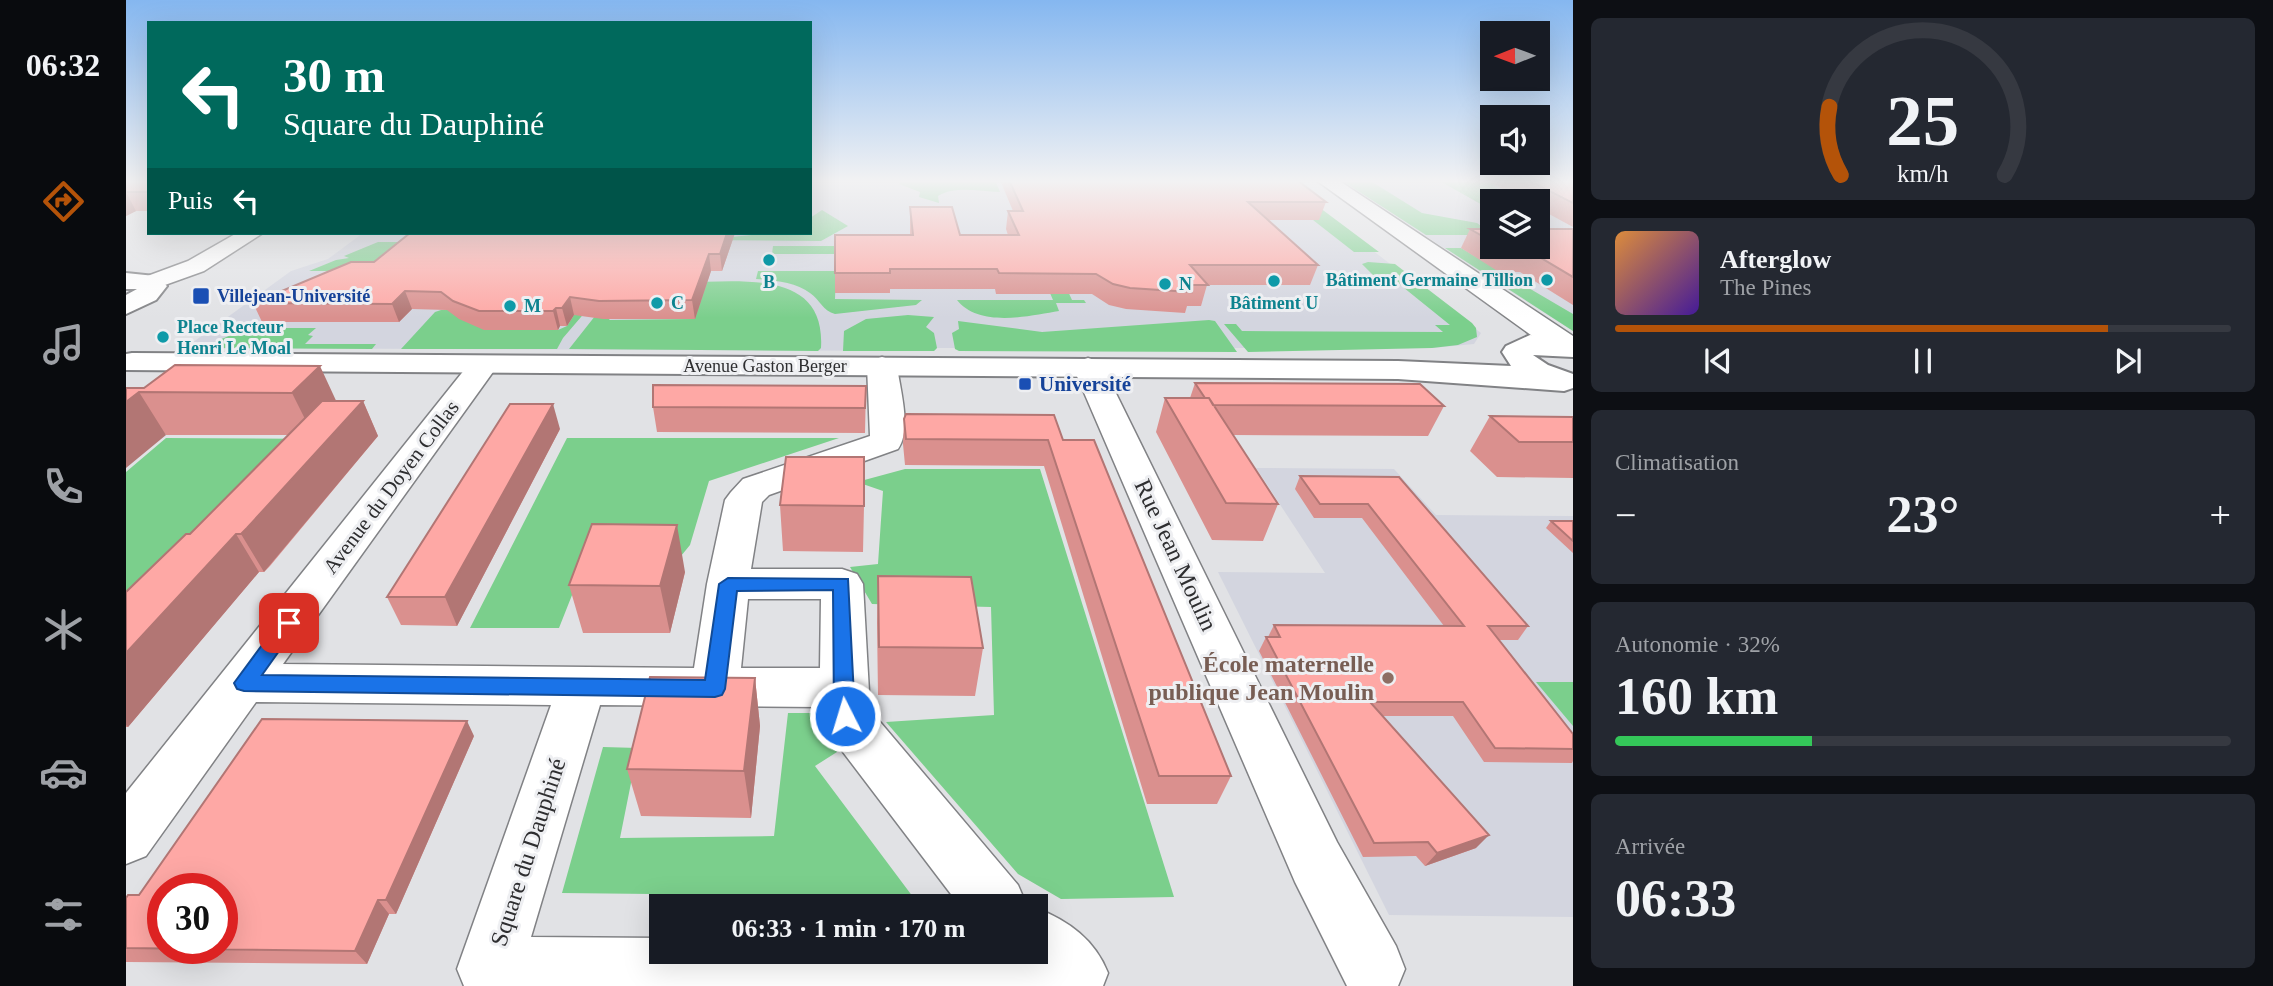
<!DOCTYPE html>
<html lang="fr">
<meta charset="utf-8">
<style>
:root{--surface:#171b24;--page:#242831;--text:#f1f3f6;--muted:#9ea1a6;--line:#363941;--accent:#b45309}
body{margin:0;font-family:"Times New Roman",serif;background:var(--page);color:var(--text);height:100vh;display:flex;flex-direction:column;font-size:26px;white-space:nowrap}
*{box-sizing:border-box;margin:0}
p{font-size:23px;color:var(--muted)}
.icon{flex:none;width:38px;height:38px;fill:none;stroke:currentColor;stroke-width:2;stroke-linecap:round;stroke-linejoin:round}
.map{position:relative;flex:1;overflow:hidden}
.side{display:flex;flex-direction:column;gap:18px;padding:18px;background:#0d0f14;width:700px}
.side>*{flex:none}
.hud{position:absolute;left:21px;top:21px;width:665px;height:214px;border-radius:0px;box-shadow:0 7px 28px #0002;background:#00695c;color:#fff;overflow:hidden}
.needle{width:46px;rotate:269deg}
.controls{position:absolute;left:1354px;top:21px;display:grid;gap:14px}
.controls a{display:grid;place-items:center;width:70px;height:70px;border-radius:0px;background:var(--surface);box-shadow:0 7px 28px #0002;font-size:35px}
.speed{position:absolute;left:21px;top:873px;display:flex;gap:14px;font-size:35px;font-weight:700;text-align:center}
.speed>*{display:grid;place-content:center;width:91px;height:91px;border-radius:50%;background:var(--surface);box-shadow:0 7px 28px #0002;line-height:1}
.speed .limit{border:10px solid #d22;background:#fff;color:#111}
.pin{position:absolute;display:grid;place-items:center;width:60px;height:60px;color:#fff;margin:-30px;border-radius:14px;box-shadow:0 4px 10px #0006}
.me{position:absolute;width:77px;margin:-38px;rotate:355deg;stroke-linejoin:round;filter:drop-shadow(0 0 5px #0008)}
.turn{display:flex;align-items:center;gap:24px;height:147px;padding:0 21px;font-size:32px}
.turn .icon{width:91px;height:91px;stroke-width:2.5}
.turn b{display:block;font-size:49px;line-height:60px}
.then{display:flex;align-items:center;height:66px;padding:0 21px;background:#0003;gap:14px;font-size:26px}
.big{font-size:52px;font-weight:700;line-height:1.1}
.side .card{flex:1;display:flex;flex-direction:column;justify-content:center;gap:10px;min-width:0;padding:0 24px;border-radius:10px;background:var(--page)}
.side .dial{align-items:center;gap:0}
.dial svg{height:182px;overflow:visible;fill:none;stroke:var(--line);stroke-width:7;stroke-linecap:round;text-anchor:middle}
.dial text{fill:var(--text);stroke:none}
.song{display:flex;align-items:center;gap:21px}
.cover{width:84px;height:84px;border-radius:10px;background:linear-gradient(135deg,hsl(30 70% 55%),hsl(260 70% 35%))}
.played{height:7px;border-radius:4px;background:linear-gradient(90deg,var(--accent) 80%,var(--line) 80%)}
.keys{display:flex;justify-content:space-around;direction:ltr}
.heat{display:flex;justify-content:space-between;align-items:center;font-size:38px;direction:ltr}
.charge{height:10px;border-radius:5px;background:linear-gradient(90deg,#34c759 32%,var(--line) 0)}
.trip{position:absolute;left:523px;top:894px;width:399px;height:70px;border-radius:0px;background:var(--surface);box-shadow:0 7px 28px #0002;font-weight:700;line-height:70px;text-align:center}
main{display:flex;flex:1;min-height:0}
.tabs{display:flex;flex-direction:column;width:126px;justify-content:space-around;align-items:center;background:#090b0e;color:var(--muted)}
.tabs .icon{width:49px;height:49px}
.tabs .selected{color:var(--accent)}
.tabs b{font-size:32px;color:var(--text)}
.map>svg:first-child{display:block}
</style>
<main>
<nav class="tabs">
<b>06:32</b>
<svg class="icon selected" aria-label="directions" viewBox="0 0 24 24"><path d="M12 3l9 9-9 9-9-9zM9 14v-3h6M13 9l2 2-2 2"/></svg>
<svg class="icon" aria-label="music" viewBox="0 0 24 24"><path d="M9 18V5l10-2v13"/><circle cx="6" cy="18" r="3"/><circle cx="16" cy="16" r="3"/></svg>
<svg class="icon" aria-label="phone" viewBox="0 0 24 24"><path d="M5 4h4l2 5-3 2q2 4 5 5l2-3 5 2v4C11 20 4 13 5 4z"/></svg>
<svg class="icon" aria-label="climate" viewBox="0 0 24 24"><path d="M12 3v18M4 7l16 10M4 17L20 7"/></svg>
<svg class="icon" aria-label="car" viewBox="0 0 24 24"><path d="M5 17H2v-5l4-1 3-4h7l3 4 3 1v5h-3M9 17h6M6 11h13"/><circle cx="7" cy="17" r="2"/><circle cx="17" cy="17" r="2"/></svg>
<svg class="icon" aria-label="filters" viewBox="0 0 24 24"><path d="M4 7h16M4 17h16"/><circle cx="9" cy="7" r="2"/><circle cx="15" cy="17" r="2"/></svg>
</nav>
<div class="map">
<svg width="1447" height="986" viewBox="0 0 1447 986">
<rect width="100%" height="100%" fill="#e1e2e5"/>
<path fill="#d3d5df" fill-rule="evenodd" d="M684 180H1154L1355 333 1348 344 1306 348H811L808 351 59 348 165 271 202 259 237 233H684Z
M1215 180H1447V331L1347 267ZM1367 201H1412V247H1367Z
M1130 468 1268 469 1310 515 1447 516V917L1263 915 1092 572 1199 573Z"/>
<path fill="#7bcf8c" d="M776 180H869L874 192C855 192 830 185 812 196L813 203 793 197 794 192 773 184Z
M1215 180H1243L1296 213 1351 223 1367 235H1300Z
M1312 180H1370L1379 185 1366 186 1396 201H1367V211Z
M1162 184 1253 252H1228L1187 220Z
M696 210 722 226 695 241 575 240 646 233H684V218Z
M252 242H297L237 271H183L210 260 223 258 218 256Z
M647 246H711L719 254H646Z
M1319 248H1335L1447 314V331Z
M1242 262 1269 264 1346 323 1350 328 1351 337 1332 345 1306 348 1122 352 1098 324H1110L1116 331 1317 332 1309 325H1324L1262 275H1247L1236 264Z
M632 271H710L709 299 796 300 790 305 709 314C697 311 694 300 684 293 670 282 647 280 630 279Z
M915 272H933L946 300H958L960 303H930L933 311C903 316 853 328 831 300H927Z
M553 282C609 283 700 266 695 348L692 351 443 349 473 311 484 320 566 319 578 286Z
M315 310H325L372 330H432L441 326 451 310H461L437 338 431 349H275L309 312Z
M782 315 808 317 800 327 808 333 811 348 808 351H717L718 331 740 319Z
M1083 320 1089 321 1111 352 833 351 829 349 826 333 833 329 832 321 916 332Z
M121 328H190L182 335 187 336 179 344H250L246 349 75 348Z
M40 438 204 439 0 655V472Z
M441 438H713L583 481 564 545 555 556 463 552 433 628H344Z
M779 469H914L1048 897 935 899 892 874 760 722 868 715 865 607 746 604 724 567 752 564 757 491 731 482Z
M1410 682H1447V726Z
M662 713H690L711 752 689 766 787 897 436 893 477 747 512 748 494 838 648 836Z"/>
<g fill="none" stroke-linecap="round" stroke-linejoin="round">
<defs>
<path id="minor" d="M1190 180H1212L1447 336V356L1409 338Z
M111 233H137L78 271 25 290 16 288 13 283 16 278 62 261Z
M357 356 367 359 372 365 157 664 568 668 581 584 599 500 605 492 617 479 744 436 741 366 746 360 756 357 766 360 771 366C774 390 786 429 772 449L643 495 636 502 625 569H716L731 574 737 584 744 710 892 885 901 906H834L701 731 694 716V707L474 705 405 937 536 938V952H910V908C943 921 969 940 982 973L977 986H338L331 969 425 705 130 702 20 856 0 864V793L347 359ZM622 599H695L694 668H615Z
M962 358 972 361 977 367 1211 842 1270 946 1279 969 1272 986H1221L1169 882 947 367 952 361Z"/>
<path id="tertiary" d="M0 273 29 276 41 286 30 300 0 314V295L11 289H0Z
M1404 335 1447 339V357L1407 355 1422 365 1447 374V388L1438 391 1272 379 0 370V354L6 353 1272 361 1385 366 1376 352 1380 346Z"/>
</defs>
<use href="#minor" stroke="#818285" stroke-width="3"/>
<use href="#tertiary" stroke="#818285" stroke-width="4"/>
<use href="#minor" fill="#fff" fill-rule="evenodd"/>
<use href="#tertiary" fill="#fff" fill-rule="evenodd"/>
</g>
<path fill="#da908e" d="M0 180H23V211H10L0 216Z
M874 180H1171L1200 202 1193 220H1142L1192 265 1184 285H1081L1075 306H1061L1059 313 1000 309 983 305 966 294H870L869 289H764V293H709V235H784V207L834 235H882L880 229 882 211H887Z
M1360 180H1447V227L1412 208V201H1399Z
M1344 229H1367V247H1412L1447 229V305L1394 272H1373L1335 248Z
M284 233H609L596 271H585L569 319H477L448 315 441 326H434L432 330H358L333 319 321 310 286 309 273 322H136L127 303 248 262Z
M49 365 210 401H237L252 436 144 566 138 572H133L2 727H0V592L64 534 162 435H40L0 388H18Z
M1069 383 1318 406 1302 436 1107 435 1152 504 1137 541 1086 540 1030 432 1039 398H1064Z
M740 386 739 433 531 432 527 407Z
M1364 416 1447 417V478L1371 477 1344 451Z
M778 419 937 440 1105 776 1091 804H1021L918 466 779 465 777 444Z
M434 429 331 626 275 625 261 597Z
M1174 476 1273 477 1402 626 1392 640H1373L1447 734V761L1446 763 1358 762 1327 716H1257L1350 848 1299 866 1290 856 1237 857 1133 651 1140 637H1142L1148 625 1318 626 1236 518H1188L1169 489Z
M654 505 738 506 737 552 657 551Z
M1425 521H1447V553L1420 528Z
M559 572 544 633H457L443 585Z
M752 576 857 648 849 696 752 695 751 623Z
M629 678 634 726 625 818 515 816 501 769Z
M348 736 270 914H263L241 964 0 962V898L13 895Z"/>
<path fill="#b27674" d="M0 192 10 211 0 216Z
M601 233H609L596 271 594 254Z
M583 254 585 271 569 319 566 300Z
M279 291 286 309 273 322 266 304Z
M444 297 448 315 441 326 436 308Z
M430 308 434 326 432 330 427 311Z
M194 366 213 407 187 435 166 393Z
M13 392 40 435 0 468V402Z
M237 401 252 436 138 572 115 534Z
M427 404 434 429 331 626 319 597Z
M551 525 559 572 544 633 534 586Z
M110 534 133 572 2 727 0 725V653Z
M629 678 634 726 625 818 618 771Z
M341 721 348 736 270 914 260 900Z
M1363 835 1350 848 1299 866 1311 853Z
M252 900 263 914 241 964 229 951Z"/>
<path fill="#fea8a5" stroke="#b27674" stroke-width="2" fill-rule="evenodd" d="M0 180H23V192H0Z
M883 180H1171L1200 202H1122L1192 265H1064L1082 285H1060L1065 292 1004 288 987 284 970 274 873 273 871 269H764V273H709V235H787L784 207H826L834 235H893L882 211H897Z
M1402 180H1447V203Z
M1344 229H1367V242Z
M1412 229H1447V277L1405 252H1383L1375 247H1412Z
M284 233H601L594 254H583L566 300 473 301 444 297 436 308H430L427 311H353L327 301 315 292 279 291 266 304 127 303 225 262H248Z
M49 365 194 366 166 393 13 392 0 402V388H18Z
M1069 383 1294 384 1318 406 1087 405 1083 398H1079Z
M527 385 740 386 739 408 527 407Z
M1039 398H1083L1152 504 1100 503Z
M196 401H237L121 528 115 534H110L0 653V592L60 534H64Z
M384 404H427L319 597H261Z
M780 414 928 415 937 440H968L1105 776H1033L922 440 780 439 778 419Z
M1364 416 1447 417V442H1393Z
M660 457H738V506L654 505Z
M1174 476 1273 477 1402 626H1362L1447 734V749L1369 748 1337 702H1244L1363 835 1311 853 1302 842 1248 843 1140 637H1154L1148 625 1338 626 1242 504H1194Z
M1425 521H1447V541Z
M466 524 551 525 534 586 443 585Z
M752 576 845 577 857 648 753 647Z
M524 677 629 678 618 771 501 769Z
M136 719 341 721 260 900H252L229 951 0 948V898L2 895H13ZM37 889H96V948H37Z"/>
<linearGradient id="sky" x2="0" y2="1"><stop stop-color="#85b7f0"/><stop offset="0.57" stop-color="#f2f2f3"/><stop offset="1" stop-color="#f2f2f3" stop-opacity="0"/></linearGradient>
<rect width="1447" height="318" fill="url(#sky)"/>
<path fill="#1a73e8" stroke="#114b97" stroke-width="2" d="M602 578 722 579 729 716 726 722 719 725 711 722 708 716 707 590 611 591 599 689 596 695 589 697 118 691 111 689 108 683 156 618 163 616 173 623 136 675 579 680 593 584Z"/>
<g fill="#0f9aa8" stroke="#eeeff2" stroke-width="2.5">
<circle cx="643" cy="260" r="7"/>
<circle cx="1421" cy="280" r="7"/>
<circle cx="1148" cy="281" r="7"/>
<circle cx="1039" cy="284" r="7"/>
<circle cx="531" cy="303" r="7"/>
<circle cx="384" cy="306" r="7"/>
<circle cx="37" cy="337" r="7"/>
</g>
<g fill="#1a4fb4" stroke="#eeeff2" stroke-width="2.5">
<rect x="66" y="287" width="18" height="18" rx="3.5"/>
<rect x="892" y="377" width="14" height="14" rx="3.5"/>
</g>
<circle fill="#8d6e63" stroke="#eeeff2" stroke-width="2.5" cx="1262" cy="678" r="7"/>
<g text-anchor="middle" stroke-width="6" stroke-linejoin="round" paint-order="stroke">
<g font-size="18" font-weight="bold" fill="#0d838f" stroke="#eeeff2" text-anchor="start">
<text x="1407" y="286" text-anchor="end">Bâtiment Germaine Tillion</text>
<text x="643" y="288" text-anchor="middle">B</text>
<text x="1053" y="290">N</text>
<text x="545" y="309">C</text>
<text x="1148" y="309" text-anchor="middle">Bâtiment U</text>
<text x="398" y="312">M</text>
<text x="51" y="333">Place Recteur<tspan x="51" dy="21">Henri Le Moal</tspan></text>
</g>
<g font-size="18" font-weight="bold" fill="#164399" stroke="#eeeff2" text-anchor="start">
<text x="91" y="302">Villejean-Université</text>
</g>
<g font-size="18" fill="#2e2e30" stroke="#eeeff2">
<text x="639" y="372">Avenue Gaston Berger</text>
</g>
<g font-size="21" font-weight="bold" fill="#164399" stroke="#eeeff2" text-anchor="start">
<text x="913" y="391">Université</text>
</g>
<g font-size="21" fill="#2e2e30" stroke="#eeeff2">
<text transform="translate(265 487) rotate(-53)" y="7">Avenue du Doyen Collas</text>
</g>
<g font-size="24" fill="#2e2e30" stroke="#eeeff2">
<text transform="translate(1050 555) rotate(65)" y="8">Rue Jean Moulin</text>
<text transform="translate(402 852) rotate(-72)" y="8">Square du Dauphiné</text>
</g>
<g font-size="24" font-weight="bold" fill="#785e54" stroke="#eeeff2" text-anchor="end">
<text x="1248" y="672">École maternelle<tspan x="1248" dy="28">publique Jean Moulin</tspan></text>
</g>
</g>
</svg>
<div class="controls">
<a><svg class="needle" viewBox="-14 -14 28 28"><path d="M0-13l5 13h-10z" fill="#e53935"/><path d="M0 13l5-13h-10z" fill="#9ea1a6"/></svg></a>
<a><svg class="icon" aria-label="sound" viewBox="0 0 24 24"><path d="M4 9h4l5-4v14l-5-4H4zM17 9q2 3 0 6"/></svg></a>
<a><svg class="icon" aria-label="layers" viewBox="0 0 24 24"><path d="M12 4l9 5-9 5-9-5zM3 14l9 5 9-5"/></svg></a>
</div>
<div class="speed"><div class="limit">30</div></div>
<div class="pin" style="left:163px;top:623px;background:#d93025"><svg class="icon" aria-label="arrive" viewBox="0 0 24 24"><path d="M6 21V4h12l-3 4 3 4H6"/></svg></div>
<svg class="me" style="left:719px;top:716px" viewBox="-20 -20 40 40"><circle r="17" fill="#1a73e8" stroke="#fff" stroke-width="3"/><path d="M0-11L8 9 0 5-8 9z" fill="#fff"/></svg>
<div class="trip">06:33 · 1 min · 170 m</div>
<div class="hud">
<div class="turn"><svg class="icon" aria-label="left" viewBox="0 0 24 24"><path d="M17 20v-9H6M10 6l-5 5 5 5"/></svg><div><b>30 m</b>Square du Dauphiné</div></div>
<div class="then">Puis<svg class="icon" aria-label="left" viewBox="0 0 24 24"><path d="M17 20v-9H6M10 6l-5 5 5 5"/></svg></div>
</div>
</div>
<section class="side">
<div class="card dial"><svg viewBox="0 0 100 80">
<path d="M14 69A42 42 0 1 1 86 69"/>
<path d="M14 69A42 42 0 0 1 9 39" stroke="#b45309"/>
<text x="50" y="56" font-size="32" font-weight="700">25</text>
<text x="50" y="72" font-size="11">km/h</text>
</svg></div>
<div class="card">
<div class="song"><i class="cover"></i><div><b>Afterglow</b><p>The Pines</p></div></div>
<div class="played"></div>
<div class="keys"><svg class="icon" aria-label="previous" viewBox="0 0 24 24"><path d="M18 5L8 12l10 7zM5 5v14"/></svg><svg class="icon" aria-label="pause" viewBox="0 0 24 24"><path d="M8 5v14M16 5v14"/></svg><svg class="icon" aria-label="next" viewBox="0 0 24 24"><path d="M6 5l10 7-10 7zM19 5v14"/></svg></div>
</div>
<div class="card"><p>Climatisation</p>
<div class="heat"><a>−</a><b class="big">23°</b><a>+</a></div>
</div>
<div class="card"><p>Autonomie · 32%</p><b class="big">160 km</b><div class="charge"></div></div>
<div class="card"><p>Arrivée</p><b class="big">06:33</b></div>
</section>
</main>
